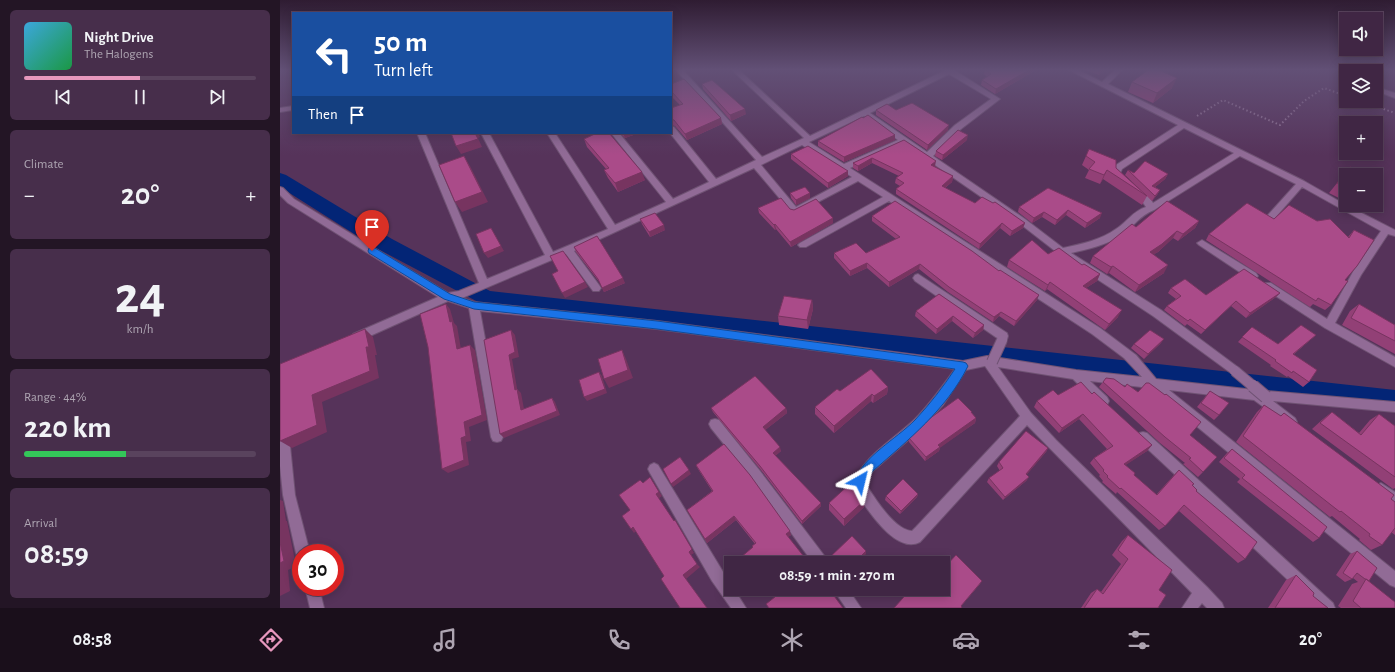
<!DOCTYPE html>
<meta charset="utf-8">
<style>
:root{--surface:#402644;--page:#472e4b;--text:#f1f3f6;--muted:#aea5b2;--line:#59435d;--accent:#e797bd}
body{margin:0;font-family:"Alegreya Sans",sans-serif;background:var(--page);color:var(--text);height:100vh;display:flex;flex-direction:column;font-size:15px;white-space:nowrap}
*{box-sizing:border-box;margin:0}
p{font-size:13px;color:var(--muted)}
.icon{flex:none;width:22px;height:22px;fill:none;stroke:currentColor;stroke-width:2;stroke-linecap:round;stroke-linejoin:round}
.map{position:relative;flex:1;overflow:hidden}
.panel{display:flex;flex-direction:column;gap:10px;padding:10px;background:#231525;width:280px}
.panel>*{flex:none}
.hud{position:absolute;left:12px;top:12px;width:380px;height:122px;border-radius:0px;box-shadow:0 2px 10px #0003,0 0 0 1px var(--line);background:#1a4fa0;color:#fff;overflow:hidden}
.fabs{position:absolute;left:1059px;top:12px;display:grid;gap:8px}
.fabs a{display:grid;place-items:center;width:44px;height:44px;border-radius:0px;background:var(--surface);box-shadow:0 2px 10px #0003,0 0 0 1px var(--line);font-size:20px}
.speed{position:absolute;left:12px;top:544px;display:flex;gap:8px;font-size:20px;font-weight:700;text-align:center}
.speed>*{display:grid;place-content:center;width:52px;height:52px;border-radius:50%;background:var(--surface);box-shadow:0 2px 10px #0003,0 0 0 1px var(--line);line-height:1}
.speed .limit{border:6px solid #d22;background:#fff;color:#111}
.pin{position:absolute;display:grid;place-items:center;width:34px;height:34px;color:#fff;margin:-41px -17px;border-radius:50% 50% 50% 0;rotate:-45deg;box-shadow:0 0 4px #0007}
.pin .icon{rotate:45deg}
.me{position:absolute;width:44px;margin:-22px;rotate:37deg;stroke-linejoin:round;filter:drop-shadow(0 0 3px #0008)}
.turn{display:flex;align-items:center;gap:14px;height:84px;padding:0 16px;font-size:18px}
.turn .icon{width:52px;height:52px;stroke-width:2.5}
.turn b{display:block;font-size:28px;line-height:34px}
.then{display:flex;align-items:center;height:38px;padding:0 16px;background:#0003;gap:8px;font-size:15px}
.big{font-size:30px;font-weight:700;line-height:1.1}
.panel .card{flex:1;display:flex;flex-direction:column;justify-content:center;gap:6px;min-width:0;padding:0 14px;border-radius:6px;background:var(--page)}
.panel .dial{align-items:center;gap:0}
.dial b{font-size:52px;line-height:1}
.song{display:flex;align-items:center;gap:12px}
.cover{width:48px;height:48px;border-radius:6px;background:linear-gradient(135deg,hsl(200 70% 55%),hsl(140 70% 35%))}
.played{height:4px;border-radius:2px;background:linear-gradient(90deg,var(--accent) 50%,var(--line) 50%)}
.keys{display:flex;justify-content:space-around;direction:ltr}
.heat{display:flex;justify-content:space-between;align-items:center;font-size:22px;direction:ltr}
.charge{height:6px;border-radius:3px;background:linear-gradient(90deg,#34c759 44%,var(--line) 0)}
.trip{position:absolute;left:444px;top:556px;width:226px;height:40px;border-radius:0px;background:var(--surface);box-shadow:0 2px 10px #0003,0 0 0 1px var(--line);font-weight:700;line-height:40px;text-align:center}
.tab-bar{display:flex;height:64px;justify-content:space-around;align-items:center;background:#1a0f1b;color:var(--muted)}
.tab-bar .icon{width:28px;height:28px}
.tab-bar .on{color:var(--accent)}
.tab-bar b{font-size:18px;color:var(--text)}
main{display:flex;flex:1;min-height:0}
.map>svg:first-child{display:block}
</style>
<main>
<section class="panel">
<div class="card">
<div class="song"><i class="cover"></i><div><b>Night Drive</b><p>The Halogens</p></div></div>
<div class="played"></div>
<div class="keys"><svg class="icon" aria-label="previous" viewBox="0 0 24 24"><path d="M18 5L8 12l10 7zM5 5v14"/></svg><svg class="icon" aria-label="pause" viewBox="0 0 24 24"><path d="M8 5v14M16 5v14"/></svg><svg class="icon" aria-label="next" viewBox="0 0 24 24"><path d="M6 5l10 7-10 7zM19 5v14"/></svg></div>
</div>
<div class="card"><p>Climate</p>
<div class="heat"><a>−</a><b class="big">20°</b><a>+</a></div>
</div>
<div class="card dial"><b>24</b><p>km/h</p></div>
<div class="card"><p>Range · 44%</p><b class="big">220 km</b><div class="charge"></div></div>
<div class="card"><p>Arrival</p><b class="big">08:59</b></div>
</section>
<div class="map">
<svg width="1115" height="608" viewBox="0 0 1115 608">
<rect width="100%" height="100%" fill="#56335a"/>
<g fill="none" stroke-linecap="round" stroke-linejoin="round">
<path fill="#032576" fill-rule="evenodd" d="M0 173 6 175 112 239 210 291 1115 390V410L207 306 200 303 98 249 0 187Z"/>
<defs>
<path id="street" d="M396 70H403L482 157 524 138 452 70H459L530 136 666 70H674L720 99 681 129 653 156 745 219 783 248C801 244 821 240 836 229 847 222 853 211 866 207 862 200 856 197 852 191L853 189C861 187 869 196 873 203L954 153 904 128 842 169 840 174 845 180 844 182H838L832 174 836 165 898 125 789 70H798L822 82 835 70H842L828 84 1024 181 1066 205 1115 230V236L1108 234 1081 275 1055 323 1115 357V367L1045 328 985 289 983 286 985 283H991L1047 319 1074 270 1101 231 1022 187 994 219H988L987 217 988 215 1016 184 960 156 874 210C860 215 853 227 842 235 827 245 808 249 791 253L881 310 959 368 960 371 959 374 955 376 873 316 779 254 739 223 623 143 570 168 820 328 856 355 876 379 975 390 1115 402V412L993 401 1015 418 1017 422 1015 426 1011 427 974 400 889 390 1115 571V587L1110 585 870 388 810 381 827 397 829 401 827 405 823 406 819 405 793 379 718 367 751 413 776 440 927 587 942 603 944 608H927L922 603 918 608H902L912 593 747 425 640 542C629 548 617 541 608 533 598 524 574 495 575 483 577 461 619 435 635 419 650 404 662 387 675 369L377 329 200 311 223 437 221 441 217 442 213 441 211 437 189 308 168 301 81 340 77 341 73 340 72 337 73 334 158 297 8 203 0 195V187L3 188 14 199 168 293 179 291 199 283 137 133H145L207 279 265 255 201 133H209L273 252 328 229 267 133H275L335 225 386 202 331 133H339L393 199 429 182 390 133 391 127H394L436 179 476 160ZM669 74 711 99 675 125 647 152 590 113ZM584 116 618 140 564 164 529 142ZM522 145 572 177 516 207 481 165ZM474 168 512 213 515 214 578 181 603 197 520 243 518 245 520 247H526L609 201 812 334 844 358 862 377 796 370 707 356 683 361 377 321 194 302 182 298 286 254 313 291H319L321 288 319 285 294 251ZM705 366 740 416 636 527 632 531C615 530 596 500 587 486L588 478 593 471 642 428 663 405 686 370Z
M1080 70H1088L1079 71Z
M1096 87 1115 93V98L1096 91Z
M13 106V110L0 112V108Z
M922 240 976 273 978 276 976 279H970L919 245 917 243Z
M638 274 727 333 728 336 726 343 722 344 718 343 717 338 635 281 633 278 635 275Z
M0 401 4 402 6 406 15 495 30 553H21V559L18 558 16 553 3 495 0 466Z
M435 419 439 420 480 471 546 558 548 563H533L472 479 431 428 429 424 431 420Z
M863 432 867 433 1053 603 1055 608H1038L859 441 857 437 859 433Z
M374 463 378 465 451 585V589H454L466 608H451L432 581 370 473 368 469 370 465Z
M1101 483 1115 492V506L1097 493 1095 489 1097 485Z
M25 587H39L44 608H30Z
M553 589H568L581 608H566Z"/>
</defs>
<use href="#street" stroke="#6f5273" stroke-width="2"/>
<path stroke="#927595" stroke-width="2" stroke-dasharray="1.5 2.5" stroke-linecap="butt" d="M1081 101 1115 113
M917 116 943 100 1000 125 1024 101 1044 88 1066 96"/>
<use href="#street" fill="#916b96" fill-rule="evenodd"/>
<defs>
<path id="street-bridge-far1" d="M712 362 722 340
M955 371 974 387"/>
<path id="street-bridge" d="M973 386 986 397"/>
</defs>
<use href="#street-bridge-far1" stroke="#6f5273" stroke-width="12" stroke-linecap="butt"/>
<use href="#street-bridge" stroke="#6f5273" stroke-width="14" stroke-linecap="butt"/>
<use href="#street-bridge-far1" stroke="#916b96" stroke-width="10"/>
<use href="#street-bridge" stroke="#916b96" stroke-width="12"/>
</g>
<path fill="#924076" d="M705 70H756L715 94 701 85 702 80 707 77 704 74Z
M805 70H825L819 75Z
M852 82 892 88 873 103 848 92Z
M391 84 441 118 442 124 407 140 395 126 391 125V108L400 105 391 96Z
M422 84 466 114 451 121 423 89Z
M596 110 668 130 647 150 596 115Z
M340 133H359L345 138Z
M615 135V140L564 162 538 146V141Z
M304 139 365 180 338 192 328 178 324 170 326 169 307 147Z
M624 140 654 166 673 176 672 182 665 188 695 203 745 223 743 228 730 236 720 228 699 249 616 194V189L620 186 615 183 616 178 619 176 592 163 578 171 573 168V163Z
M687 140 662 160 655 156 656 151Z
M511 154 568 176 548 188 511 159Z
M806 156 836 168 867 196 862 205 823 179 820 184 805 178 809 170 802 165Z
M1070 167 1066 175V200H1063L1049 193Z
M848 170 854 173 888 174 885 179 875 187 880 190 877 195 872 201 845 175Z
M768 188 820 218 805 228 786 215 775 225 762 217 752 223 738 212 739 207Z
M510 193 530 198 516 205 511 198Z
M478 208 510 209 553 223 511 247 496 229 495 230 479 213Z
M592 216 757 300 734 326 719 316 713 322 668 292 639 269 609 287 587 268 570 276 554 258V253H586L616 239 592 221Z
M360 219 385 230 370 237 362 224Z
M994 219 1068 237 1074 230 1065 280 1051 305 1045 310 1033 304 1030 307 926 240 929 234Z
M919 221 915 228 898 241 893 238 878 252 874 254 884 273 855 292 829 273 827 274 810 263 813 256 856 227Z
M294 247 345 283 324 292 320 283 296 252Z
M768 254 820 274 817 281 806 288 838 317 825 330 767 289 765 291 727 267 729 260Z
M891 288 926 295 1000 293 996 297 966 318 951 306 921 334 907 324 905 326 884 310 887 306 896 299 888 293Z
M659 294 704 325 703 330 693 338 672 321 656 334 635 316 636 311Z
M532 300 533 309 528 329 499 325 498 316Z
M1079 304 1114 325 1115 324V354L1062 325 1070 311Z
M972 327 998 344 1036 335 1013 355 1029 382 1023 387 1008 376 1007 377 990 366 991 365 958 342Z
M884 339 880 344 864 359 851 348 854 344Z
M823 382 910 435 923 472 918 477 903 464 905 463 880 443 819 387Z
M608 387 607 394 593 403 591 401 554 433 535 414V407L560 391Z
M930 391 939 415 934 420 917 407Z
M812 394 872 445 867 451 845 465 854 475 876 495 894 475 899 470 912 485 916 491 965 559 958 563 899 511 885 526 879 530 837 492 836 494 822 482 823 481 819 476 820 475 810 463 814 458 827 449 799 419 779 433 754 407 757 401 778 395Z
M984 405 1000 416 1004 413 1115 502V535L1111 532 1102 545 1091 550 1079 540 1080 539 1052 516 1050 517 956 442 977 412Z
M431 408H506L507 413 485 430 501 451 495 456 541 506 522 524 481 470 433 412Z
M692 412 691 413 696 418 695 423 660 447 659 451 645 461 629 442V438Z
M1052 412 1079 433 1090 420 1099 414 1115 426V488L1113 489 1032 429 1043 419Z
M768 448 766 452 746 475 749 477 746 481 723 500 707 482 709 478 720 471 717 466 719 462Z
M952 449 1039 538 1033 542 957 482 960 479 939 462 947 453Z
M416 465 511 535 508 537 529 563H454L473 548 472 546 475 544 456 520 427 543 407 510 432 491 418 469Z
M638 494 637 497 620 514 605 500 606 496Z
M585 500 584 507 564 526 549 510V503Z
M848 535 879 590 878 608H801L811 593 817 589 821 592 841 564 832 555 842 541Z
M1077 551 1089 581 1115 608H1061L1058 606 1072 584 1078 582 1073 578 1072 579 1065 582 1056 575 1070 554Z
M1016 575 1033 596 1048 608H988L1006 580Z
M700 584 681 606 628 592 625 589H663Z"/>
<path fill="#773460" d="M749 70H756L715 94 716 89Z
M820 70H825L819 75Z
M897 78 892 88 873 103 877 93Z
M465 109 466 114 451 121 450 115Z
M441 118 442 124 407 140 405 134Z
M669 125 668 130 647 150 648 145Z
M195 133H198L200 137 198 138 202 147 181 154 176 146Z
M343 133H359L345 138Z
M615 135V140L564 162V157Z
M688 135 687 140 662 160 663 155Z
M184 156 190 166 208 202 182 212 175 202Z
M592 158V163L578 171V166Z
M656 161 655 166 650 170 651 165Z
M827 170 823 179 820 184 824 175Z
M568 171V176L548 188V183Z
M362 172 365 180 338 192 335 183Z
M888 174 885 179 870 191 872 186Z
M673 176 672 182 661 191 662 186Z
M880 190 877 195 872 201 875 196Z
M530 193V198L516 205V200Z
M788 210 786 215 775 225 777 220Z
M764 212 762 217 752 223 754 218Z
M822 213 820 218 805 228 807 223Z
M553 218V223L511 247 510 242Z
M919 221 915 228 898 241 903 234Z
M722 223 720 228 699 249 700 244Z
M745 223 743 228 730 236 732 231Z
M495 224 496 229 495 230 494 225Z
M384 225 385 230 370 237 369 232Z
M211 228 224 251 208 258 204 253Z
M897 231 893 238 878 252 866 259 870 252Z
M587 263V268L570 276V271Z
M640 264 639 269 609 287V282Z
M888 265 884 273 855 292 859 285Z
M833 266 829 273 827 274 831 267Z
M820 274 817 281 800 292 803 286Z
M343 278 345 283 324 292 322 288Z
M305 282 308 287 285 298 282 293Z
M770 282 767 289 765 291 768 285Z
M1000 293 996 297 966 318 970 313Z
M759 295 757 300 734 326 736 321Z
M532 300 533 309 528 329 527 320Z
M166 304 170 309 174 323 177 326 182 355 177 349Z
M842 310 838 317 825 330 829 324Z
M721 312 719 316 713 322 714 317Z
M673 316 672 321 656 334 657 329Z
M704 325 703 330 693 338 695 333Z
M85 329 93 337 97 355H95L99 378 42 402 47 432 12 448 0 441 32 395 86 347Z
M231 330 235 335 239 357 232 359 238 394 235 390 229 355Z
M884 339 880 344 864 359 868 354Z
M190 345 195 350 207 420 189 427 191 441 186 442 189 465 168 473 162 469 184 422Z
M342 350 346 359 353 378 329 388 324 379Z
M319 372 322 376 327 393 307 401 304 397Z
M608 387 607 394 593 403 594 396Z
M237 389 241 393 245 414 241 410Z
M592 394 591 401 554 433V426Z
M272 398 275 402 280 415 224 438 220 434Z
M506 408 507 413 484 431 483 427Z
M803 414 799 419 779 433 782 428Z
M696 418 695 423 657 450 658 445Z
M872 445 867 451 840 469 844 464Z
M500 447 501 451 494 457 493 453Z
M660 447 659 451 645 461 646 457Z
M768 448 766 452 744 478 746 474Z
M409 470 411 474 393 487 391 484Z
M749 477 746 481 723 500 725 497Z
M373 482 382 496 378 499 376 494Z
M638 494 637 497 620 514 621 511Z
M0 500 3 501 6 521H7L16 566 8 570 10 591 0 596Z
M585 500 584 507 564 526V519Z
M541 503V506L522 524V521Z
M454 516 456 520 427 543 425 539Z
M397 524 414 553 411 555 409 552Z
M353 527 356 531 354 533 351 529Z
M510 531 511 535 507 538 506 534Z
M586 551V554L577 563H574Z
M417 564 420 567 406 579 403 575Z
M458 589H463L459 592Z"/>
<path fill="#aa4b89" stroke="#773460" d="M706 70H749L716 89 702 80 711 74Z
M868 70H879L897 78 877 93 852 82Z
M404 79 441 118 405 134 394 120 391 119V108L403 104 391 91V84Z
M432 80 465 109 450 115 422 84Z
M632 103 669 125 648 145 596 110 607 104 616 110Z
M588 115 615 135 564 157 538 141 582 117 583 118Z
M678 130 688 135 663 155 656 151Z
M171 133H195L198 139 176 146Z
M317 133H329L362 172 335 183 324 170 329 168 304 139Z
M624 140 656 161 651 165 673 176 662 186 695 203 702 197 713 203 715 202 745 223 732 231 722 223 700 244 616 189 624 183 616 178 623 173 592 158 578 166 573 163Z
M528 146 568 171 548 183 511 154Z
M809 149 836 160V168L867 196 827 170 824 175 809 169 815 162 806 156Z
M184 156 202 192 175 202 159 165Z
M865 161 888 174 872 186 880 190 875 196 848 170 854 173Z
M1070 167 1089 175H1066V187L1057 183Z
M525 187 530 193 516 200 510 193Z
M768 188 822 213 807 223 788 210 777 220 764 212 754 218 739 207Z
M501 198 510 209 514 210 536 199 553 218 510 242 495 224 494 225 478 208Z
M615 201 692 251 719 271 720 270 759 295 736 321 721 312 714 317 669 287 640 264 609 282 587 263 570 271 554 253 576 243 586 253 620 237 592 216Z
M887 201 919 221 903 234 897 231 882 244 870 252 888 265 859 285 833 266 831 267 813 256 852 224 856 227Z
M967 203 994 219 1009 205 1037 221 1050 219 1069 238 1074 230 1094 240 1077 266 1065 280 1068 281 1051 305 1038 298 1036 301 929 234Z
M375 213 384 225 369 232 360 219Z
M211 228 221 246 204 253 196 234Z
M317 236 343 278 322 288 318 279 294 247Z
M752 240 768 254 779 248 802 265 804 264 820 274 803 286 842 310 829 324 770 282 768 285 729 260Z
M283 251 305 282 282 293 272 274 278 271 270 256Z
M964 269 1000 293 970 313 956 301 925 330 910 319 908 321 887 306 901 296 891 288 905 279 926 295Z
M659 294 704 325 695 333 673 316 657 329 636 311Z
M504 296 532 300 527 320 498 316Z
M166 304 170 322 172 321 177 349 190 345 202 415 184 422 186 436 181 438 184 460 162 469 148 347 140 314Z
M1079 304 1115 325V341L1071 318Z
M1021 325 1036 335 1013 354 1037 370 1029 382 1013 371 1012 373 995 361 996 360 962 337 972 327 998 344Z
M85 329 89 347H86L90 371 32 395 37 425 0 441V364Z
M231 330 235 352 229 355 235 390 237 389 241 410 272 398 277 411 220 434 204 340Z
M870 330 884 339 868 354 854 344Z
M342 350 348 370 324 379 318 359Z
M591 369 608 387 594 396 592 394 554 426 535 407 557 389 560 391Z
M319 372 325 389 304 397 299 380Z
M475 376 506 408 483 427 500 447 493 453 541 503 522 521 480 466 431 408Z
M826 378 834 379 845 387 847 384 858 392 866 383H869L885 395 886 394 921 422 910 435 937 457 923 472 909 459 911 458 885 437 823 382Z
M801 382 812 394 814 392 872 445 844 464 855 473 854 475 877 495 899 470 914 484 912 485 917 490 916 491 977 542 965 559 904 505 885 526 841 488 840 489 827 477 828 476 823 471 824 470 814 458 833 446 803 414 782 428 757 401 773 390 778 395Z
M930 391 949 403 939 415 921 403Z
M678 398 692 412H691L696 418 658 445 660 447 646 457 629 438 649 419Z
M984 405 1001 416 1004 413 1114 495 1111 499 1115 502V528L1102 545 1089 536 1090 534 1061 511 1060 512 963 436Z
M1052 412 1081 435 1099 414 1115 426V477L1040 423Z
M746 431 768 448 746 474 749 477 725 497 709 478 723 468 719 462Z
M444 444 470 475 510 531 506 534 529 563H492L490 561 488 563H454L473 547 472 546 476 543 454 516 425 539 407 510 433 491 416 465Z
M952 449 1047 527 1039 538 962 478 965 475 944 458Z
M400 457 409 470 391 484 383 469Z
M370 477 379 492 376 494 394 521 395 520 412 549 409 552 417 564 403 575 427 608H400L381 579 384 576 353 527 351 529 342 516 350 510 339 495 360 480 363 483Z
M623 479 638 494 621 511 606 496Z
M573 481 585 500 564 519 549 503Z
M848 535 892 570 879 590 886 595 878 608H804L817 589 823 594 848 559 838 550Z
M572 536 586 551 574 563H544L546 561 549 560V558Z
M0 542 4 561 0 563Z
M1077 551 1097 568 1089 581 1086 579H1085L1077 573 1072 579 1063 573Z
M676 555 702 581 681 606 682 607 681 608H614L630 590V589H663V569Z
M632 558 637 563H627Z
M451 566V579L445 571Z
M1016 575 1034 593 1033 596 1048 608H995Z
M1086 579 1115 602V608H1081L1073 601Z
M505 589H549L563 608H489L486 604Z"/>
<linearGradient id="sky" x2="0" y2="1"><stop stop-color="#2f1c32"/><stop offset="0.45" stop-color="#625076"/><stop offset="1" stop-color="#625076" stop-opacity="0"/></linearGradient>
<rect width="1115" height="155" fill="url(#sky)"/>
<path fill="#1a73e8" stroke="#114b97" d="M89 248H95L170 294 194 302 377 321 683 362 686 363 688 366C667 409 628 440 593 471L588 477 584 485 580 487 576 485 574 481C585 455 615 440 635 420 650 404 663 387 675 369L377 329 194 309 164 299 89 253 88 251Z"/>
</svg>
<div class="fabs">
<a><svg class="icon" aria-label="sound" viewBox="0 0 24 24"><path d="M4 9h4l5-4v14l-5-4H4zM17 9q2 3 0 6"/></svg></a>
<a><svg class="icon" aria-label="layers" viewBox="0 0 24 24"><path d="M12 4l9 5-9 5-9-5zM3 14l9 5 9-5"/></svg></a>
<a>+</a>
<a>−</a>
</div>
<div class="speed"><div class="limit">30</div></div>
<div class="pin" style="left:92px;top:251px;background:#d93025"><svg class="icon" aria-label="arrive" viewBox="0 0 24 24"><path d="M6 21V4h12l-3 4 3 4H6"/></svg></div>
<svg class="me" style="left:580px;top:481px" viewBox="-20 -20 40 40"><path d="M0-17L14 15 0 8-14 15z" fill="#1a73e8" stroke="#fff" stroke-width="4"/></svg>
<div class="trip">08:59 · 1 min · 270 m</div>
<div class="hud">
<div class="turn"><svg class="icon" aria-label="left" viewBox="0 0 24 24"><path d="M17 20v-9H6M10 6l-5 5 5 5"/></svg><div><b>50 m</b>Turn left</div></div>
<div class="then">Then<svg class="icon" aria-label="arrive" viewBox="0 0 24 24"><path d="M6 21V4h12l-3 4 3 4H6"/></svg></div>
</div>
</div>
</main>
<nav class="tab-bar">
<b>08:58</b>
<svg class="icon on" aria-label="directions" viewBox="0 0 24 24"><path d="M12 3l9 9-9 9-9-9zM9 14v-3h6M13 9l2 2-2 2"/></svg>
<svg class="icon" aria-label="music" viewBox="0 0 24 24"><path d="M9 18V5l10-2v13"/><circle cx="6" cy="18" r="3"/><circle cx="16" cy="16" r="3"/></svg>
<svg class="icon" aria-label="phone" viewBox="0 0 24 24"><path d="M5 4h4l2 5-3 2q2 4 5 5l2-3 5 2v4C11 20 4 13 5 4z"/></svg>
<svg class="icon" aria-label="climate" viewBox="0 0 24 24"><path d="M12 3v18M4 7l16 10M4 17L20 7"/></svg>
<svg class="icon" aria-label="car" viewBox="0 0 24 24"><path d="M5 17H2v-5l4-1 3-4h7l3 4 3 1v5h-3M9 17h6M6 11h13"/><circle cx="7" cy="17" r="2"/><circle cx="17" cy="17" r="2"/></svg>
<svg class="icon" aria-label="filters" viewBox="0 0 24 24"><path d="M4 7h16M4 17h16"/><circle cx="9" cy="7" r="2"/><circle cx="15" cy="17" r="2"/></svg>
<b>20°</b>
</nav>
